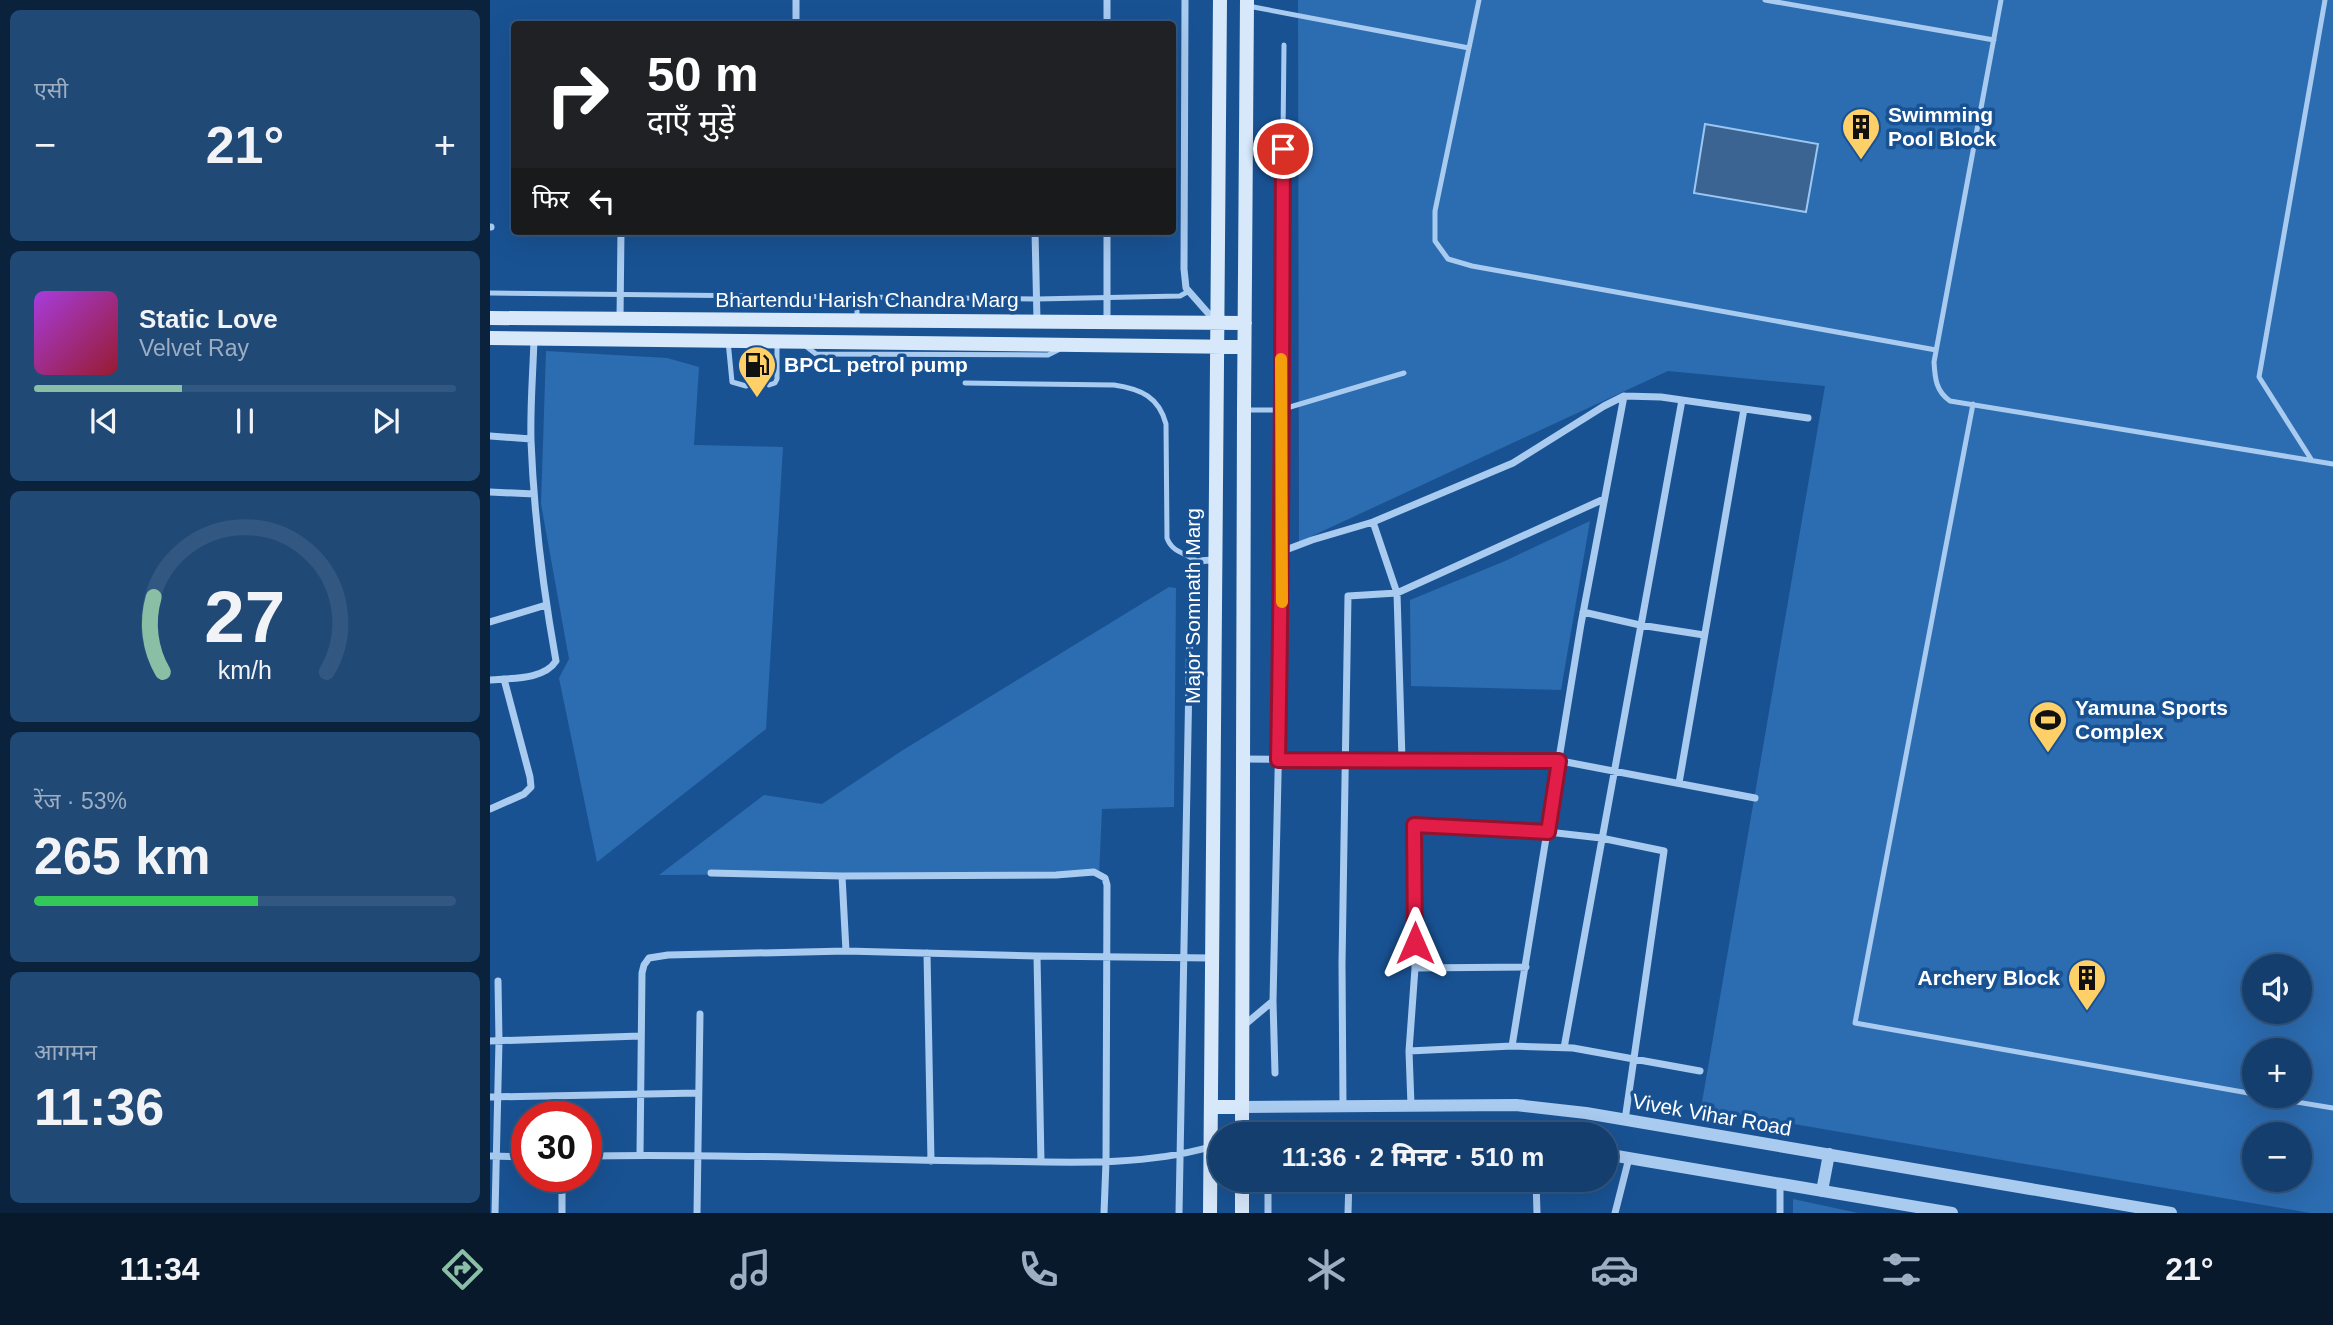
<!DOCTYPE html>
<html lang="hi">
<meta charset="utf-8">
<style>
:root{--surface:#133e6e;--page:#204976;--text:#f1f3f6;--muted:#9daec2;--line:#325781;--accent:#8abfa5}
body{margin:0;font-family:Helvetica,"Noto Sans Devanagari",sans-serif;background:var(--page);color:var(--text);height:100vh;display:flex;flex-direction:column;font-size:26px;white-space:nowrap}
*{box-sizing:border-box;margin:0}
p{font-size:23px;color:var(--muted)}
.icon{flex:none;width:38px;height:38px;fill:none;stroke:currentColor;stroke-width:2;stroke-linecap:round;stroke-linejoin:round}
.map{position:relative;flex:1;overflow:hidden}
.side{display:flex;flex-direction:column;gap:10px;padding:10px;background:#0a223c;width:490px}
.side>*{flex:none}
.banner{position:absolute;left:21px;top:21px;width:665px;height:214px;border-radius:7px;box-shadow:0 7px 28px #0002,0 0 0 2px var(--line);background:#202124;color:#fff;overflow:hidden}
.fabs{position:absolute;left:1752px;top:954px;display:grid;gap:14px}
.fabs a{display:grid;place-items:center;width:70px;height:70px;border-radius:50%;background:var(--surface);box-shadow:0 7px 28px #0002,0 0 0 2px var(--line);font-size:35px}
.speed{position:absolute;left:21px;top:1101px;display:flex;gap:14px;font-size:35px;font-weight:700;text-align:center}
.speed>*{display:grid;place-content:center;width:91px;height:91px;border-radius:50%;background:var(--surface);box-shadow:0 7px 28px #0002,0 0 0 2px var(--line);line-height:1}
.speed .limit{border:10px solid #d22;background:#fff;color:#111}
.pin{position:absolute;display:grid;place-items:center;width:60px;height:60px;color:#fff;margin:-30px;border:4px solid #fff;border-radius:50%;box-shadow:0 2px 7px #0007}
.me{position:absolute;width:77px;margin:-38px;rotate:0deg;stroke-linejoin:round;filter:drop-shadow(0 0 5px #0008)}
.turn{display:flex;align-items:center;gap:24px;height:147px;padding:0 21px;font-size:32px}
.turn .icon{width:91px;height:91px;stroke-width:2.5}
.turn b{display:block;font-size:49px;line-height:60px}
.then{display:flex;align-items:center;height:66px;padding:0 21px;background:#0003;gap:14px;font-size:26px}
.big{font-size:52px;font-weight:800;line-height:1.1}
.side .card{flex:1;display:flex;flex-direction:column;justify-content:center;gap:10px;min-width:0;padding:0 24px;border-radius:10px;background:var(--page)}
.side .dial{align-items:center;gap:0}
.dial svg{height:182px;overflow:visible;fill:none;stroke:var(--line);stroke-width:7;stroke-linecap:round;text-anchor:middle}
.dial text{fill:var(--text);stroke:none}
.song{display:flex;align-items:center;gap:21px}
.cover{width:84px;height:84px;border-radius:10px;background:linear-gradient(135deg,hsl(280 70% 55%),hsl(350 70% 35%))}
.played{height:7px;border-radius:4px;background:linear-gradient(90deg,var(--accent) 35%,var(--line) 35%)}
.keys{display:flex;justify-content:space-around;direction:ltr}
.heat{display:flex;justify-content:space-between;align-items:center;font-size:38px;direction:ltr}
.charge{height:10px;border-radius:5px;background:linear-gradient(90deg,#34c759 53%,var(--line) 0)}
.trip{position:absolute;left:718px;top:1122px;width:410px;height:70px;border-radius:35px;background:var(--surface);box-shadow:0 7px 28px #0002,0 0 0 2px var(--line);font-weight:800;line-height:70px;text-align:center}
.dock{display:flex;height:112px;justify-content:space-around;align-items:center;background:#08192c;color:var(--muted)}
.dock .icon{width:49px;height:49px}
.dock .selected{color:var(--accent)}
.dock b{font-size:32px;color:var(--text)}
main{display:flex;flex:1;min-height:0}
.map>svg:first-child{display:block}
</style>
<main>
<section class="side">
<div class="card"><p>एसी</p>
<div class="heat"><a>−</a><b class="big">21°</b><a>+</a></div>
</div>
<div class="card">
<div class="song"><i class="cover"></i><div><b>Static Love</b><p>Velvet Ray</p></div></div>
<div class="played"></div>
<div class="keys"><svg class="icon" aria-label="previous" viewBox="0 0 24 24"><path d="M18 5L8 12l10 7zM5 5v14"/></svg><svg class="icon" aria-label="pause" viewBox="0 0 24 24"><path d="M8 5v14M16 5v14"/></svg><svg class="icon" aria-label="next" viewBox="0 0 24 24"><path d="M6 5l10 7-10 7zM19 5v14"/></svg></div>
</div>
<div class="card dial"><svg viewBox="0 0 100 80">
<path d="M14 69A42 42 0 1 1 86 69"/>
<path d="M14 69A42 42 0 0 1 10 36" stroke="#8abfa5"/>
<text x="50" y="56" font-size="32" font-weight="700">27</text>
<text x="50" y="72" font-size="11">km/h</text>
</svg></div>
<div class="card"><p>रेंज · 53%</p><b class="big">265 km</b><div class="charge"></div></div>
<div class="card"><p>आगमन</p><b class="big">11:36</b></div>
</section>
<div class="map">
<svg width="1843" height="1213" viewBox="0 0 1843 1213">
<rect width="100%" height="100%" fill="#195293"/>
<path fill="#2c6cb1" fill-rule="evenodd" d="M808 0H1843V1213H1820L1211 1108 1335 386 1178 371 809 542ZM1764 966H1810V1012H1764ZM1764 1050H1810V1096H1764ZM1764 1134H1810V1180H1764Z
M56 351 177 358 209 367 204 445 293 447 276 729 107 862 69 678 79 659 51 504Z
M1100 521 1071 690 921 686 920 600 1015 561Z
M679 587 686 588 684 807 612 809 609 876 535 872 169 875 274 795 332 804 413 750Z
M1303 1199 1368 1213H1303Z"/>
<path fill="#3c6493" stroke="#9cc6f2" stroke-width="2" d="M1215 124 1328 144 1316 212 1204 193Z"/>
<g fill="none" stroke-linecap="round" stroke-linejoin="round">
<path stroke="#a9cbf0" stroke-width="5" d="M989 0 945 211V241L958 259 982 266 1446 350
M1275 0 1504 40
M1511 0 1444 362C1445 379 1446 391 1460 401L1843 464
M758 6 979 48
M0 293 547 299 690 296 699 291
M367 318V296
M238 341 242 382 256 386
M313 344 326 354 558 355 570 349
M475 383 624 385C651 389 669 397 676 424L677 538C682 553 697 553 708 562
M279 385 285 383 287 379V344
M1483 404 1365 1023 1764 1094
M754 410H790L914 373
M1821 459 1769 377 1835 0
M793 551 790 410 794 45
M1771 1096 1843 1108"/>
<path stroke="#a9cbf0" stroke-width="7" d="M617 0V24
M695 0 694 269 696 288 725 321
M306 24V0
M0 227H1
M545 231 547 321
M130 319 131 231
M617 322V231
M0 436 41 439
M0 492 44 494
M883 522 907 593 912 760
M1093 612 1150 625 1214 635
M0 622 56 605
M0 680C21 678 54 680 66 661 53 589 44 515 41 441 40 407 43 373 44 339
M753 759 1071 761 1265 798
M1189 783 1254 409
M0 809 34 794 41 787 40 777 14 679
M221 873 352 876 566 875 604 872 615 878 617 885 616 1162 614 1213
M352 876 356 951
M437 953 441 1161
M547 956 551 1162
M925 968 1036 967
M783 1001 785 1073
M752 1027 783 1001 793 551 822 540 883 522 1023 463 1114 406 1134 396 1171 397 1318 418
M0 1041 150 1036
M1022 1046 1091 624 1134 396
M1074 1048 1192 400
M919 1051 1022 1046 1083 1048 1210 1071
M0 1097 208 1093
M921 1105 919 1051 925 968 924 825 1058 832 1111 838 1174 851 1135 1120
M853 1106 852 964 858 596 907 593 1114 499
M150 1155 152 973 154 965 159 958 178 955 356 951 547 956 721 958
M0 1156 37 1157
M96 1156C230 1153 365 1160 499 1161 572 1162 649 1167 720 1147
M72 1176V1213
M778 1180V1213
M1046 1180 1047 1213
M5 1213 9 1041 8 981
M207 1213 210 1014
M689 1213 701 571C704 560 714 560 725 560
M858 1213 859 1180
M1125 1213 1139 1158
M1290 1213V1184"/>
<path stroke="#a9cbf0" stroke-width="12" d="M752 1107 1026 1105 1096 1113 1681 1213
M1115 1154 1462 1213
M1332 1191 1339 1154"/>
<path stroke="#d7e8fb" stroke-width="14" d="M0 318 755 323
M0 338 754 347
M721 1107H752
M752 1134 754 410 757 0
M720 1213 730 0
M752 1213V1180"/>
</g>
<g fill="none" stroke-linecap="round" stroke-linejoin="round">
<defs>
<path id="route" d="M793 149C792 353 792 556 788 760L1069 761 1058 832 924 825 925 943"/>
</defs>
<use href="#route" stroke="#92132f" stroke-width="18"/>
<use href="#route" stroke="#e11d48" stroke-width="12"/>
<path stroke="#f59e0b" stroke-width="12" d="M791 359 792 602"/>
</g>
<defs>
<symbol id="building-pin" viewBox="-11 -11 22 30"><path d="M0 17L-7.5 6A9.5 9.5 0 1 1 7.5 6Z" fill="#ffcf68" stroke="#195293"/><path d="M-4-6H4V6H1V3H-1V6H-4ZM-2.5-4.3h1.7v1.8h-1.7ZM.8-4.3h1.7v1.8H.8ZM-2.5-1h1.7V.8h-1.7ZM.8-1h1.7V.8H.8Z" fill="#111"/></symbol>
<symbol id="fuel-pin" viewBox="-11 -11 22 30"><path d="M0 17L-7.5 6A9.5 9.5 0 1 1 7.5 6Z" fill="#ffcf68" stroke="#195293"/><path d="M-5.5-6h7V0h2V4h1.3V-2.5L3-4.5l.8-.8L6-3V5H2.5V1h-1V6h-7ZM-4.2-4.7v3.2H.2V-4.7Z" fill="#111"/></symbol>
<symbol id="stadium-pin" viewBox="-11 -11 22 30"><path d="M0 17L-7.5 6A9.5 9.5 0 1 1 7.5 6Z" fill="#ffcf68" stroke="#195293"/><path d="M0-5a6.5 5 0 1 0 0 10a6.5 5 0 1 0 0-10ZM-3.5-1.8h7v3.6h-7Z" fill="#111"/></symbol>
</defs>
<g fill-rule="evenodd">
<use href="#building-pin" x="1349" y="105" width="44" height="60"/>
<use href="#fuel-pin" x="245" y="343" width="44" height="60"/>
<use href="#stadium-pin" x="1536" y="698" width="44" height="60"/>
<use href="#building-pin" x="1575" y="956" width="44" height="60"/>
</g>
<g text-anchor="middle" stroke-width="7" stroke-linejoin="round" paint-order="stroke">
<g font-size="21" font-weight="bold" fill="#fff" stroke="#195293" text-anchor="start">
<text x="1398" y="122">Swimming<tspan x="1398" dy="24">Pool Block</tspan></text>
<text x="294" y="372">BPCL petrol pump</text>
<text x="1585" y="715">Yamuna Sports<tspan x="1585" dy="24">Complex</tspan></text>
<text x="1570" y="985" text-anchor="end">Archery Block</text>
</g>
<g font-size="21" fill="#fff" stroke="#195293">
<text x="377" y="307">Bhartendu Harish Chandra Marg</text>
<text transform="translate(703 606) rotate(-90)" y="7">Major Somnath Marg</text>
<text transform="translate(1222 1115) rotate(10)" y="7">Vivek Vihar Road</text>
</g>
</g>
</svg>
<div class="fabs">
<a><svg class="icon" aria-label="sound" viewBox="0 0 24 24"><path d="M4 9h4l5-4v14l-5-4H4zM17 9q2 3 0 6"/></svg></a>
<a>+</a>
<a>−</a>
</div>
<div class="speed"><div class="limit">30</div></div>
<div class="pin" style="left:793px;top:149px;background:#d93025"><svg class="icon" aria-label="arrive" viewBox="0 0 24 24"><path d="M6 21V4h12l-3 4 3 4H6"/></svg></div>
<svg class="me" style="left:925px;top:943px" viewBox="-20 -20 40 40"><path d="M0-17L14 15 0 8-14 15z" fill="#e11d48" stroke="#fff" stroke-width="4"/></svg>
<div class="trip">11:36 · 2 मिनट · 510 m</div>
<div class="banner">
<div class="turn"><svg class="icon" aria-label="right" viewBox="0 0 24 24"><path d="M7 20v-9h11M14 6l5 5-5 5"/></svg><div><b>50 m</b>दाएँ मुड़ें</div></div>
<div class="then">फिर<svg class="icon" aria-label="left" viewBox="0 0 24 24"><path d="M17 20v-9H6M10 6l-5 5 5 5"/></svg></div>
</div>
</div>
</main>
<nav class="dock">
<b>11:34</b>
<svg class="icon selected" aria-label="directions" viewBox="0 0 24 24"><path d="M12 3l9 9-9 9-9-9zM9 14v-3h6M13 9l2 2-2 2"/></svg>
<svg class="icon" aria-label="music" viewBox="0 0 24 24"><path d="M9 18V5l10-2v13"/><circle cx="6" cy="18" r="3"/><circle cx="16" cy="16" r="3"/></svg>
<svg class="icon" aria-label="phone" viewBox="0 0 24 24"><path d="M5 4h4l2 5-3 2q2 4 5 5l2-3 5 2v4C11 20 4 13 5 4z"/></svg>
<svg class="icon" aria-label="climate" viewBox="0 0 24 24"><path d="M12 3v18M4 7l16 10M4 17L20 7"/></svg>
<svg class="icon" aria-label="car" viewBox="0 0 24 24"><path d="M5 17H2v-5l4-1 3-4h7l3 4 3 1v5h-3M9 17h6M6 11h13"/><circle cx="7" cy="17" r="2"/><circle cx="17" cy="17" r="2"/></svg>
<svg class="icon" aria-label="filters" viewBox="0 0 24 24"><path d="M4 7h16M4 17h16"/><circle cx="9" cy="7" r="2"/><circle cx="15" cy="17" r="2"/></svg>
<b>21°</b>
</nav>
